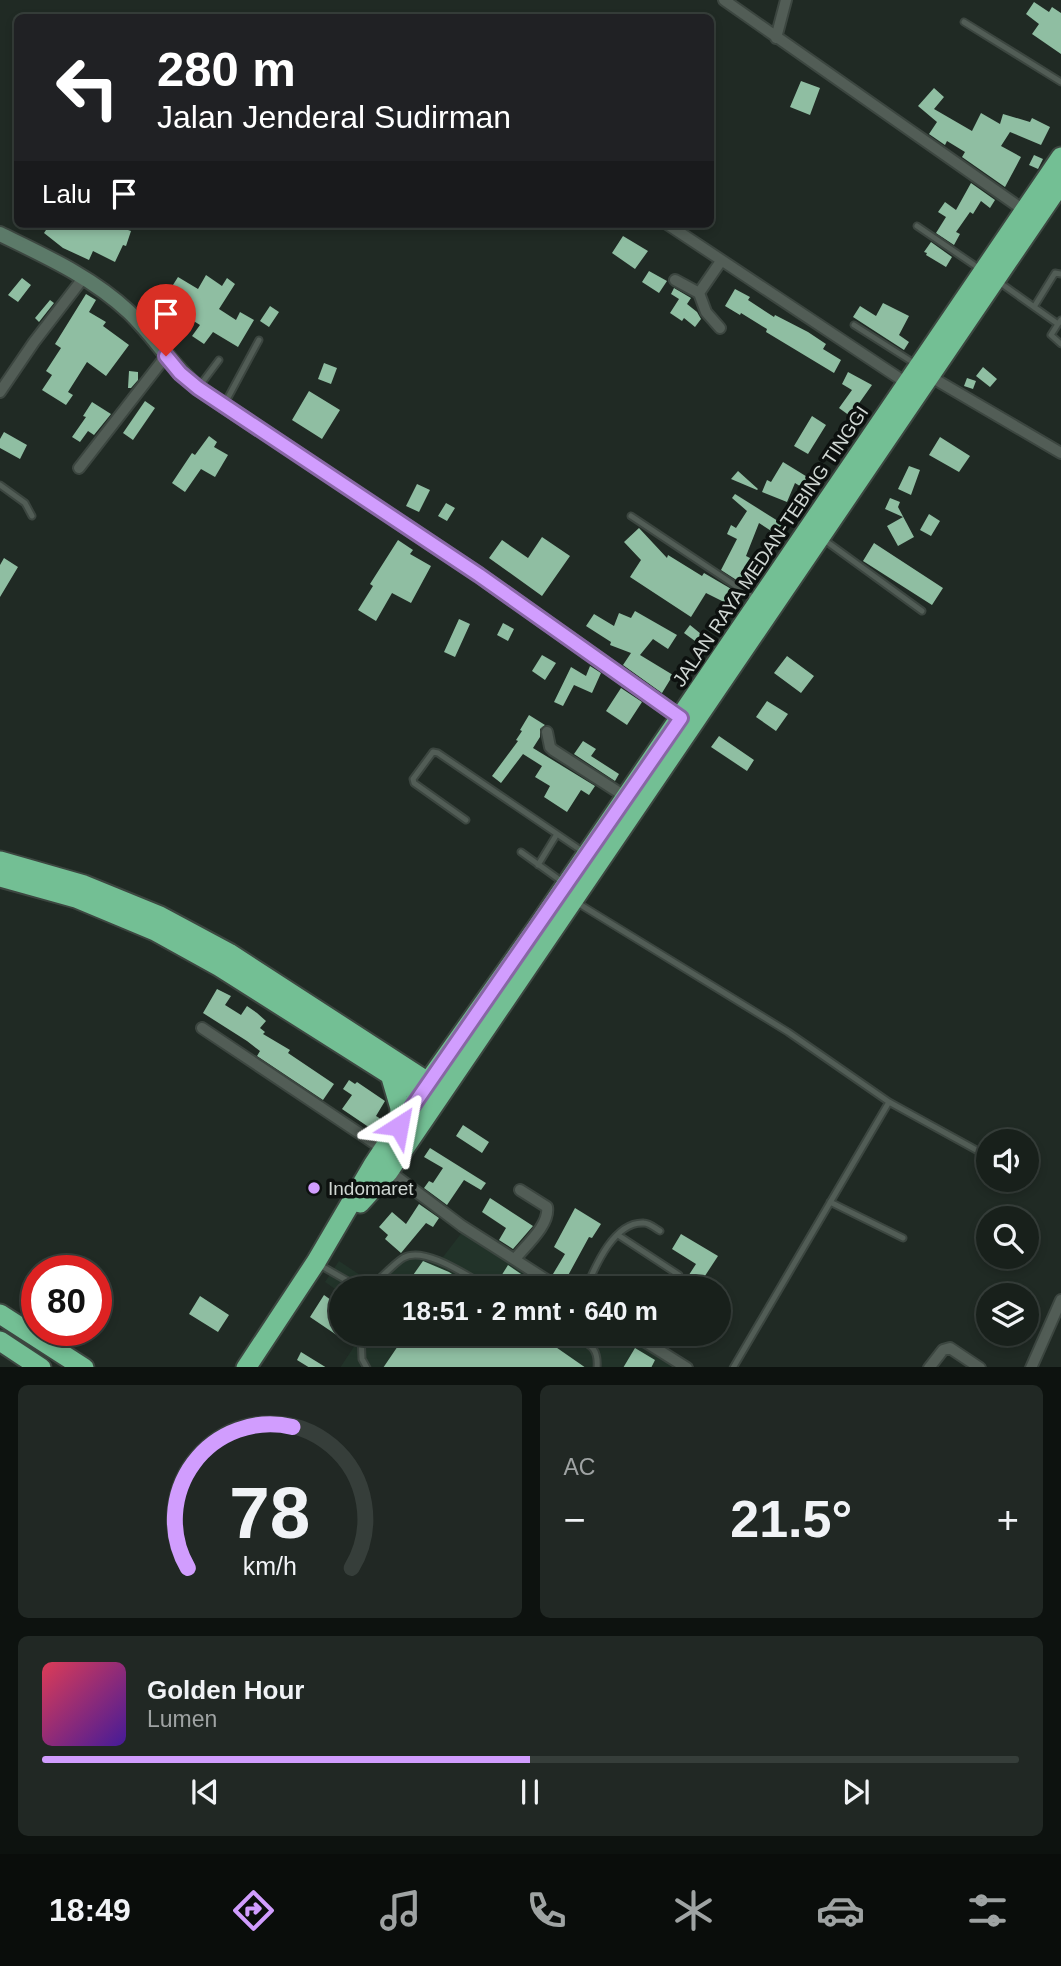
<!DOCTYPE html>
<html lang="id">
<meta charset="utf-8">
<style>
:root{--surface:#18201b;--page:#212824;--text:#f1f3f6;--muted:#9fa3a3;--line:#363e3a;--accent:#d19dfe}
body{margin:0;font-family:Arial,sans-serif;background:var(--page);color:var(--text);height:100vh;display:flex;flex-direction:column;font-size:26px;white-space:nowrap}
*{box-sizing:border-box;margin:0}
p{font-size:23px;color:var(--muted)}
.icon{flex:none;width:38px;height:38px;fill:none;stroke:currentColor;stroke-width:2;stroke-linecap:round;stroke-linejoin:round}
.map{position:relative;height:1367px;overflow:hidden}
.details{display:flex;flex-direction:column;gap:18px;padding:18px;background:#0d120f;flex:1}
.details>*{flex:none}
.guide{position:absolute;left:14px;top:14px;width:700px;height:214px;border-radius:10px;box-shadow:0 4px 10px #0003,0 0 0 2px var(--line);background:#202124;color:#fff;overflow:hidden}
.tools{position:absolute;left:976px;top:1129px;display:grid;gap:14px}
.tools a{display:grid;place-items:center;width:63px;height:63px;border-radius:50%;background:var(--surface);box-shadow:0 4px 10px #0003,0 0 0 2px var(--line);font-size:35px}
.speed{position:absolute;left:21px;top:1255px;display:flex;gap:14px;font-size:35px;font-weight:700;text-align:center}
.speed>*{display:grid;place-content:center;width:91px;height:91px;border-radius:50%;background:var(--surface);box-shadow:0 4px 10px #0003,0 0 0 2px var(--line);line-height:1}
.speed .limit{border:10px solid #d22;background:#fff;color:#111}
.pin{position:absolute;display:grid;place-items:center;width:60px;height:60px;color:#fff;margin:-72px -30px;border-radius:50% 50% 50% 0;rotate:-45deg;box-shadow:0 0 7px #0007}
.pin .icon{rotate:45deg}
.me{position:absolute;width:77px;margin:-38px;rotate:34deg;stroke-linejoin:round;filter:drop-shadow(0 0 5px #0008)}
.turn{display:flex;align-items:center;gap:24px;height:147px;padding:0 28px;font-size:32px}
.turn .icon{width:91px;height:91px;stroke-width:2.5}
.turn b{display:block;font-size:49px;line-height:60px}
.then{display:flex;align-items:center;height:66px;padding:0 28px;background:#0003;gap:14px;font-size:26px}
.big{font-size:52px;font-weight:700;line-height:1.1}
.details .card{flex:1;display:flex;flex-direction:column;justify-content:center;gap:10px;min-width:0;padding:0 24px;border-radius:10px;background:var(--page)}
.details .dial{align-items:center;gap:0}
.dial svg{height:182px;overflow:visible;fill:none;stroke:var(--line);stroke-width:7;stroke-linecap:round;text-anchor:middle}
.dial text{fill:var(--text);stroke:none}
.song{display:flex;align-items:center;gap:21px}
.cover{width:84px;height:84px;border-radius:10px;background:linear-gradient(135deg,hsl(350 70% 55%),hsl(260 70% 35%))}
.played{height:7px;border-radius:4px;background:linear-gradient(90deg,var(--accent) 50%,var(--line) 50%)}
.keys{display:flex;justify-content:space-around;direction:ltr}
.heat{display:flex;justify-content:space-between;align-items:center;font-size:38px;direction:ltr}
.details .tiles{flex:1;display:grid;gap:18px;grid-template-columns:1fr 1fr}
.card:last-child{grid-column:span 2}
.trip{position:absolute;left:329px;top:1276px;width:402px;height:70px;border-radius:35px;background:var(--surface);box-shadow:0 4px 10px #0003,0 0 0 2px var(--line);font-weight:700;line-height:70px;text-align:center}
.dock{display:flex;height:112px;justify-content:space-around;align-items:center;background:#0a0d0b;color:var(--muted)}
.dock .icon{width:49px;height:49px}
.dock .selected{color:var(--accent)}
.dock b{font-size:32px;color:var(--text)}
.map>svg:first-child{display:block}
</style>
<div class="map">
<svg width="1061" height="1368" viewBox="0 0 1061 1368">
<rect width="100%" height="100%" fill="#202a24"/>
<path fill="#223329" d="M463 1231 555 1288H341V1293L325 1282 339 1261 369 1281 395 1261 416 1250 443 1257Z
M357 1334H629L683 1368H340L357 1342Z"/>
<path fill="#8fbea2" d="M1034 2 1049 12 1052 7 1061 13V54L1032 34 1039 24 1026 14Z
M801 81 820 88 810 115 790 107Z
M934 88 944 97 934 109 972 131 981 113 1000 124 1003 114 1030 122 1032 118 1050 127 1041 145 1010 132 1001 146 1021 157 1005 187 962 157 965 152 947 141 945 145 929 134 937 122 918 106Z
M1034 155 1043 159 1038 169 1029 165Z
M971 183 995 200 990 208 981 201 973 214 970 212 956 232 960 234 954 245 936 233 946 217 938 212 945 202 956 210Z
M50 224H124L122 228 131 231 126 246 123 245 115 262 93 251 89 260 63 248 44 233Z
M623 236 648 251 635 269 612 253Z
M931 242 952 257 946 267 926 255 927 253 924 252Z
M649 271 667 281 659 293 642 282Z
M206 275 222 286 227 278 235 284 219 309 236 320 240 312 254 320 238 347 213 332 204 344 192 336 200 325 173 308 169 314 159 307 178 277 198 289Z
M22 278 31 285 18 302 8 295Z
M674 288 691 298 687 304 697 312 701 319 695 327 684 318 682 321 670 313 679 299 671 294Z
M735 289 750 297 748 300 774 317 775 315 808 332 826 344 823 349 841 360 834 373 766 332 767 329 741 313 740 315 725 306Z
M86 294 96 300 89 312 106 322 103 326 129 345 106 376 87 362 68 392 73 395 66 405 42 390 52 375 46 371 61 348 55 344Z
M50 300 54 303 39 322 35 318Z
M883 303 909 316 899 335 909 342 904 350 853 317 860 306 876 316Z
M270 306 279 312 269 327 260 321Z
M324 363 337 368 331 384 318 379Z
M983 367 997 379 990 387 976 376Z
M129 371 138 372V380L131 388H128Z
M848 372 872 385 850 416 839 408 852 390 842 384Z
M967 378 976 381 973 389 964 386Z
M309 391 340 410 322 439 292 420Z
M145 401 155 408 133 440 123 433Z
M92 402 111 414 94 435 88 431 80 442 72 437 86 417 83 416Z
M812 416 826 425 808 454 794 446Z
M4 432 27 445 20 459 0 448V439Z
M209 436 217 442 214 447 228 455 215 477 201 469 185 492 172 483 192 453 195 455Z
M940 437 970 456 959 472 929 455Z
M783 462 809 478 803 488 795 483 787 502 762 492 767 480 771 482Z
M909 466 920 470 911 495 898 489Z
M738 471 758 489 757 490 731 479Z
M417 484 430 490 419 512 406 506Z
M735 494 786 526 779 536 759 523 746 556 754 560 745 579 740 577 738 581 721 570 737 539 727 534 731 525 736 528 747 511 732 498Z
M890 498 900 502 898 507 914 537 898 546 887 526 903 517 885 509Z
M446 503 455 508 447 521 438 516Z
M929 514 940 521 931 536 920 530Z
M639 528 667 558 668 555 702 576 704 573 733 590 726 603 706 593 691 617 630 577 641 560 624 542Z
M542 537 570 556 542 596 489 558 502 540 528 558Z
M398 540 413 550 410 554 431 566 411 603 392 593 376 621 358 610 373 586 370 584Z
M874 543 943 588 932 605 863 561Z
M4 558 18 567 0 597V565Z
M635 611 677 635 668 649 653 639 640 655 673 675 662 693 623 665 631 653 610 645 611 642 586 626 594 614 614 626 619 613 631 618Z
M459 619 470 624 455 657 444 652Z
M503 623 514 629 508 641 497 635Z
M690 625 701 634 695 641 684 633Z
M542 655 556 663 545 680 532 671Z
M787 656 814 676 801 693 774 673Z
M590 666 601 673 592 693 574 685 563 706 554 702 571 667 586 676Z
M621 688 642 702 627 725 606 711Z
M767 701 788 714 776 731 756 717Z
M529 715 545 725 540 729V737L533 748 595 786 589 795 581 790 567 812 544 797 550 786 535 777 542 766 523 754 501 783 492 776 518 741 516 740 522 731 520 730Z
M719 736 754 760 747 771 711 747Z
M583 741 596 749 591 756 619 774 615 781 574 754Z
M217 989 231 996 225 1005 241 1015 247 1006 257 1013 266 1021 260 1028 265 1032 263 1034 290 1050 288 1053 334 1084 323 1100 257 1056 260 1051 247 1041 203 1013Z
M349 1080 355 1084 357 1082 385 1101 376 1116 381 1119 373 1130 342 1109 352 1095 343 1089Z
M463 1125 489 1142 482 1153 456 1136Z
M430 1148 486 1183 481 1190 464 1180 447 1205 424 1188 429 1181 433 1183 443 1168 424 1157Z
M490 1198 533 1226 513 1249 499 1240 506 1228 482 1212Z
M419 1204 439 1218 433 1227 426 1223 401 1253 385 1239 388 1235 379 1227 392 1212 406 1224Z
M575 1208 601 1224 592 1238 589 1237 565 1281 553 1274 565 1254 554 1247Z
M681 1234 718 1256 697 1288 685 1281 696 1264 672 1249Z
M423 1261 449 1272 473 1288H404Z
M508 1265 524 1276 516 1288H508L498 1281Z
M324 1295 341 1307V1338L310 1317Z
M200 1296 229 1315 218 1332 189 1314Z
M385 1334H537L586 1368H383L400 1343Z
M635 1348 655 1360 651 1368H623Z
M301 1352 327 1368H310L297 1360Z"/>
<g fill="none" stroke-linecap="round" stroke-linejoin="round">
<defs>
<path id="lane" d="M964 22 1061 82
M917 226 980 269
M999 282 1058 324 1061 320
M1034 307 1055 273 1061 274
M1058 324 1051 335 1061 344
M854 325 914 363
M198 388 219 360
M224 405 259 340
M0 485 25 503 32 516
M631 516 757 600
M823 539 922 611
M466 820 414 783 413 779 433 752 438 753 585 853
M521 852 564 883
M538 865 557 834
M576 902 788 1032 889 1102 989 1157
M830 1202 903 1238
M618 1235 679 1275
M318 1264 360 1288
M370 1288C381 1278 391 1266 403 1258 424 1245 469 1277 489 1288
M586 1288C595 1267 614 1221 644 1223 649 1223 655 1228 660 1231
M361 1334 362 1359 367 1368
M572 1334C588 1344 599 1346 597 1368
M733 1368 889 1102"/>
<path id="street" d="M724 0 1025 211
M776 38 786 0
M667 224 908 384
M675 280 699 293
M720 328 706 312 699 293 721 261
M931 377 1061 453
M0 392 34 342 84 277
M79 468 166 356
M547 732 550 747 553 750 626 797
M202 1028 383 1149
M389 1171 462 1226 559 1288
M515 1259C525 1246 550 1225 547 1207L520 1190
M633 1334 687 1368
M929 1368 943 1350 950 1348 980 1368
M1031 1368 1061 1300"/>
<path id="secondary" d="M0 234C45 256 92 277 129 312 154 336 171 365 198 388L479 575 688 723"/>
<path id="highway" d="M0 861 84 885 160 916 229 953 437 1088
M0 877 76 898 155 931 220 967 430 1100
M390 1074 400 1108 399 1126
M360 1203 389 1171 1061 183
M0 1314 84 1368
M0 1341 41 1368
M246 1368 316 1262 373 1165 428 1082 538 926 1061 157"/>
</defs>
<use href="#lane" stroke="#3c4640" stroke-width="9"/>
<use href="#street" stroke="#3c4640" stroke-width="14"/>
<use href="#secondary" stroke="#3c4640" stroke-width="18"/>
<use href="#highway" stroke="#3c4640" stroke-width="23"/>
<use href="#lane" stroke="#525d56" stroke-width="5"/>
<use href="#street" stroke="#525d56" stroke-width="10"/>
<use href="#secondary" stroke="#5c7a69" stroke-width="14"/>
<use href="#highway" stroke="#73bf94" stroke-width="19"/>
</g>
<g fill="none" stroke-linecap="round" stroke-linejoin="round">
<defs>
<path id="route" d="M166 356 180 373 198 388 479 575 681 718 399 1126"/>
</defs>
<use href="#route" stroke="#8866a5" stroke-width="18"/>
<use href="#route" stroke="#d19dfe" stroke-width="12"/>
</g>
<circle fill="#d19dfe" stroke="#0d110f" stroke-width="2.5" cx="314" cy="1188" r="7"/>
<g text-anchor="middle" stroke-width="7" stroke-linejoin="round" paint-order="stroke">
<g font-size="19" fill="#cfd6d2" stroke="#0d110f">
<text transform="translate(770 546) rotate(-56)" y="7">JALAN RAYA MEDAN-TEBING TINGGI</text>
</g>
<g font-size="19" fill="#cfd6d2" stroke="#0d110f" text-anchor="start">
<text x="328" y="1195">Indomaret</text>
</g>
</g>
</svg>
<div class="tools">
<a><svg class="icon" aria-label="sound" viewBox="0 0 24 24"><path d="M4 9h4l5-4v14l-5-4H4zM17 9q2 3 0 6"/></svg></a>
<a><svg class="icon" aria-label="search" viewBox="0 0 24 24"><circle cx="10" cy="10" r="6"/><path d="M15 15l6 6"/></svg></a>
<a><svg class="icon" aria-label="layers" viewBox="0 0 24 24"><path d="M12 4l9 5-9 5-9-5zM3 14l9 5 9-5"/></svg></a>
</div>
<div class="speed"><div class="limit">80</div></div>
<div class="pin" style="left:166px;top:356px;background:#d93025"><svg class="icon" aria-label="arrive" viewBox="0 0 24 24"><path d="M6 21V4h12l-3 4 3 4H6"/></svg></div>
<svg class="me" style="left:399px;top:1126px" viewBox="-20 -20 40 40"><path d="M0-17L14 15 0 8-14 15z" fill="#d19dfe" stroke="#fff" stroke-width="4"/></svg>
<div class="trip">18:51 · 2 mnt · 640 m</div>
<div class="guide">
<div class="turn"><svg class="icon" aria-label="left" viewBox="0 0 24 24"><path d="M17 20v-9H6M10 6l-5 5 5 5"/></svg><div><b>280 m</b>Jalan Jenderal Sudirman</div></div>
<div class="then">Lalu<svg class="icon" aria-label="arrive" viewBox="0 0 24 24"><path d="M6 21V4h12l-3 4 3 4H6"/></svg></div>
</div>
</div>
<section class="details">
<div class="tiles">
<div class="card dial"><svg viewBox="0 0 100 80">
<path d="M14 69A42 42 0 1 1 86 69"/>
<path d="M14 69A42 42 0 0 1 60 7" stroke="#d19dfe"/>
<text x="50" y="56" font-size="32" font-weight="700">78</text>
<text x="50" y="72" font-size="11">km/h</text>
</svg></div>
<div class="card"><p>AC</p>
<div class="heat"><a>−</a><b class="big">21.5°</b><a>+</a></div>
</div>
<div class="card">
<div class="song"><i class="cover"></i><div><b>Golden Hour</b><p>Lumen</p></div></div>
<div class="played"></div>
<div class="keys"><svg class="icon" aria-label="previous" viewBox="0 0 24 24"><path d="M18 5L8 12l10 7zM5 5v14"/></svg><svg class="icon" aria-label="pause" viewBox="0 0 24 24"><path d="M8 5v14M16 5v14"/></svg><svg class="icon" aria-label="next" viewBox="0 0 24 24"><path d="M6 5l10 7-10 7zM19 5v14"/></svg></div>
</div>
</div>
</section>
<nav class="dock">
<b>18:49</b>
<svg class="icon selected" aria-label="directions" viewBox="0 0 24 24"><path d="M12 3l9 9-9 9-9-9zM9 14v-3h6M13 9l2 2-2 2"/></svg>
<svg class="icon" aria-label="music" viewBox="0 0 24 24"><path d="M9 18V5l10-2v13"/><circle cx="6" cy="18" r="3"/><circle cx="16" cy="16" r="3"/></svg>
<svg class="icon" aria-label="phone" viewBox="0 0 24 24"><path d="M5 4h4l2 5-3 2q2 4 5 5l2-3 5 2v4C11 20 4 13 5 4z"/></svg>
<svg class="icon" aria-label="climate" viewBox="0 0 24 24"><path d="M12 3v18M4 7l16 10M4 17L20 7"/></svg>
<svg class="icon" aria-label="car" viewBox="0 0 24 24"><path d="M5 17H2v-5l4-1 3-4h7l3 4 3 1v5h-3M9 17h6M6 11h13"/><circle cx="7" cy="17" r="2"/><circle cx="17" cy="17" r="2"/></svg>
<svg class="icon" aria-label="filters" viewBox="0 0 24 24"><path d="M4 7h16M4 17h16"/><circle cx="9" cy="7" r="2"/><circle cx="15" cy="17" r="2"/></svg>
</nav>
